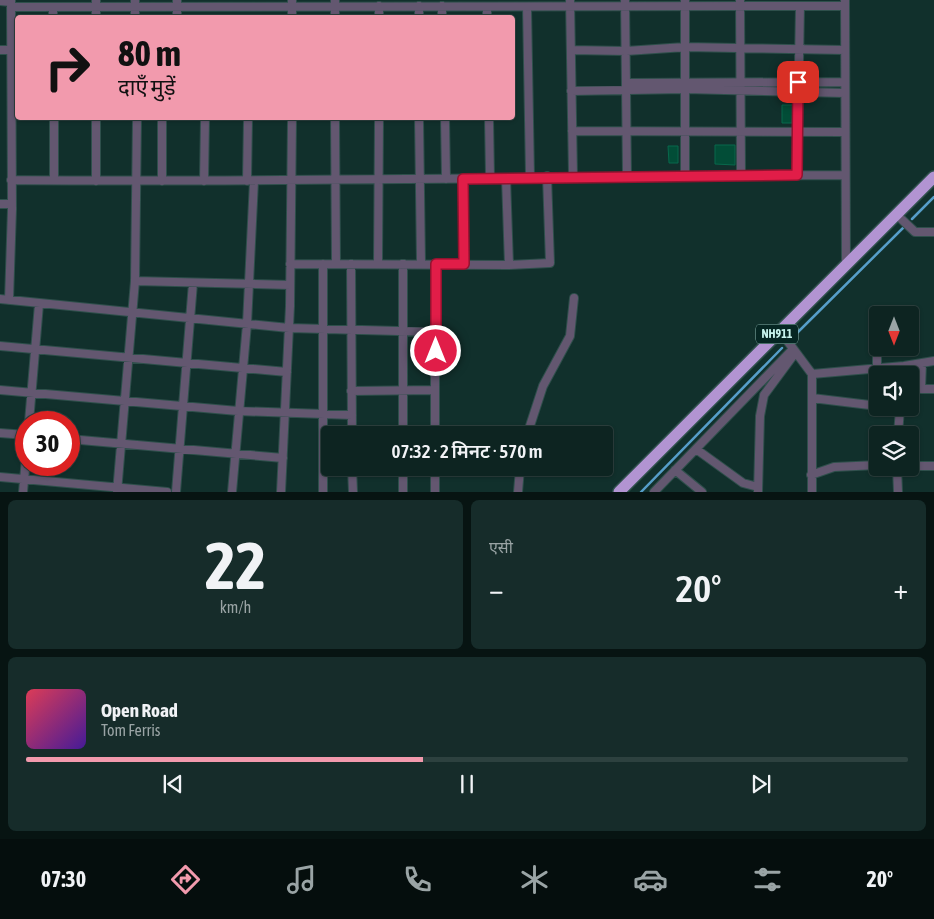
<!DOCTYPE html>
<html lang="hi">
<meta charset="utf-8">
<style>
:root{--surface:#0d2421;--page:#162c2a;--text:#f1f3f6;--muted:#9aa4a5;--line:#2d413f;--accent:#f29aad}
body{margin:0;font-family:"Asap Condensed","Noto Sans Devanagari",sans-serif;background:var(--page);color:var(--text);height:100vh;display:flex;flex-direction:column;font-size:19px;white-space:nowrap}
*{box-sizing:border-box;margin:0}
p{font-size:16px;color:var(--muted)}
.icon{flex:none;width:28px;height:28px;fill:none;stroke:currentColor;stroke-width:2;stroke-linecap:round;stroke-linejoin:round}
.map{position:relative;height:492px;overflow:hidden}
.drawer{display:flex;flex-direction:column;gap:8px;padding:8px;background:#071412;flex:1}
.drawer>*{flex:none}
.hud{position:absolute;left:15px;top:15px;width:500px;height:105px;border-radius:5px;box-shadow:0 1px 4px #0004,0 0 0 1px var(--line);background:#f29aad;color:#111;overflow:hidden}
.needle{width:32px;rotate:180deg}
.controls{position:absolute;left:869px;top:306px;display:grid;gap:10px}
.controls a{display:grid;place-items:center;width:50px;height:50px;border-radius:5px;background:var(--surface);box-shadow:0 1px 4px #0004,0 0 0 1px var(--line);font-size:25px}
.speed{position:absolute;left:15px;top:411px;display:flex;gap:10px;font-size:25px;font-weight:700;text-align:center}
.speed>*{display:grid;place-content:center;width:65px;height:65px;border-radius:50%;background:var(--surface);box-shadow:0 1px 4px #0004,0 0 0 1px var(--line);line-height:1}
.speed .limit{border:8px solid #d22;background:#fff;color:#111}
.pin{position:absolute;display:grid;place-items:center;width:42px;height:42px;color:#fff;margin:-21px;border-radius:10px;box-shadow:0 2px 8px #0006}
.me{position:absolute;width:55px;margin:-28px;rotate:0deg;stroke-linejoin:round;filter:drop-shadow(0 0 4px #0008)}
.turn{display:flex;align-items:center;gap:18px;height:105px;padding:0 20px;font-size:22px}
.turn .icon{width:65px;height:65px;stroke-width:2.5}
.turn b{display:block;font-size:35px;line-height:42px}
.big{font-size:38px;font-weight:600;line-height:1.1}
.drawer .widget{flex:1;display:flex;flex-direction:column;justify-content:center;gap:8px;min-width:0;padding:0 18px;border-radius:8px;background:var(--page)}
.drawer .dial{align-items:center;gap:0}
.dial b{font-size:65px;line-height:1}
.song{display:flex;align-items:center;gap:15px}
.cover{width:60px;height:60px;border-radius:8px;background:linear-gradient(135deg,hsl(350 70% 55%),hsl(260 70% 35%))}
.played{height:5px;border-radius:2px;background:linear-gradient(90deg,var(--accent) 45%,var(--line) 45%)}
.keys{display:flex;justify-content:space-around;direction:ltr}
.heat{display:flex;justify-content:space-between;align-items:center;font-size:28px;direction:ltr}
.drawer .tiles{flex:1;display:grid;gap:8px;grid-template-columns:1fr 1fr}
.widget:last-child{grid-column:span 2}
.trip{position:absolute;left:321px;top:426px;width:292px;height:50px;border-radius:5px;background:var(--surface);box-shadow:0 1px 4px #0004,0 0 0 1px var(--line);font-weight:600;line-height:50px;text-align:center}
.tab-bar{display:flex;height:80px;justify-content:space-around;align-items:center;background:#050e0d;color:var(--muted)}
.tab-bar .icon{width:35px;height:35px}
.tab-bar .on{color:var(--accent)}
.tab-bar b{font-size:22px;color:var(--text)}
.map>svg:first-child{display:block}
</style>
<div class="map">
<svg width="934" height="492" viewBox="0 0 934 492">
<rect width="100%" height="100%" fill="#11302c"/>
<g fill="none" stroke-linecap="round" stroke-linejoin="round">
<path stroke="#569ec9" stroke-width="2.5" d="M912 219 934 197
M797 333 905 226
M641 492 782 348"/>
</g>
<path fill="#024d37" stroke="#08684c" d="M782 105H793L792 123H782Z
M715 145H735V165L715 164Z
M668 146H678V163H669Z"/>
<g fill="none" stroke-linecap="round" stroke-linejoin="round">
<defs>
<path id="minor" d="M135 0V18
M177 0V18
M335 0V18
M570 0 573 176
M625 0 627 176
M685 0V175
M740 0 741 175
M845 0 846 266
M0 1 11 2
M419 6V18
M442 6V18
M11 7 845 6
M53 7V18
M487 7V18
M527 7 530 177
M96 18V0
M292 18V0
M379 18V6
M0 50H11
M571 50 626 51 685 47 845 50
M626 83 845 82
M571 91 685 89 845 93
M54 118V180
M335 118 336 264
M419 118 421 264
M445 118 446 179
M489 118 490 178
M572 131 845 132
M797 175 800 6
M506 178 509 265
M463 179 464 264
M11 180C289 183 567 176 845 175
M96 181V118
M162 181V118
M204 181 205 118
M247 181 248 118
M0 204H12
M897 215 915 232H934
M290 264 509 265 550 263 547 176
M351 264 352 435
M378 264 379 118
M435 264V435
M135 281 290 285
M0 299 289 328 435 332
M9 300 12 209 11 0
M780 331 812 374V492
M0 346 287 372
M922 363 921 389H934
M877 369V310
M812 374 904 366 934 361
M0 390 238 411 352 415
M351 391 435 390
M812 398 878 406
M890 408 900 409
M29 422 39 304
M0 433 26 435
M403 435V264
M527 435 543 386 570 336 574 298
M898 435 900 408
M69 439 283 458
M696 449 743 483 758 487
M910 466H934
M352 468 353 492
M403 468V492
M435 468V492
M897 468 898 492
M675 470 702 492
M811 475 834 467 878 465
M0 477 167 492
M23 492 26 458
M117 492 135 281 137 118
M176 492 193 283
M232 492 247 324 254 181
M281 492 290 306 292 118
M323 492V264
M518 492 520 468
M654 492 793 349
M758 492 760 416 764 395 795 353"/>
<path id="highway" d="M619 492 934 177"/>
</defs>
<use href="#minor" stroke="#2e4f4b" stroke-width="10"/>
<use href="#highway" stroke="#2e4f4b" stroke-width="14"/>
<use href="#minor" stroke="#635770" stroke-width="8"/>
<use href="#highway" stroke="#b294d2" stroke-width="11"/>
</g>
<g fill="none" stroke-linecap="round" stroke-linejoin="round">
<defs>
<path id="route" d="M436 351V264H464L463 179 797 175 798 82"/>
</defs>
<use href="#route" stroke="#92132f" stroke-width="12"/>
<use href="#route" stroke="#e11d48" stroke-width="9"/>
</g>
<g text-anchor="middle" stroke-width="5" stroke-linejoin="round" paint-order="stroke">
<rect fill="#062623" stroke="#8db6b0" stroke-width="1" x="756" y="324.5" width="42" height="19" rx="4"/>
<g font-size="12" font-weight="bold" fill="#c7f3ed">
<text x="777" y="338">NH911</text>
</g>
</g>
</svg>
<div class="controls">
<a><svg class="needle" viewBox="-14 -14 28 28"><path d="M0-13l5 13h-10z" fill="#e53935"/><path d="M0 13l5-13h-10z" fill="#9aa4a5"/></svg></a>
<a><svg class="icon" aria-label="sound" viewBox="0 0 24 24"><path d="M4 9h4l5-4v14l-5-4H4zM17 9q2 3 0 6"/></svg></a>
<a><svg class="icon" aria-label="layers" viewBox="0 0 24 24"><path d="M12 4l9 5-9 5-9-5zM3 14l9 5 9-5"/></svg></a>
</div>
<div class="speed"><div class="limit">30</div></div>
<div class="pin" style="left:798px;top:82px;background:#d93025"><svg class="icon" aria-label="arrive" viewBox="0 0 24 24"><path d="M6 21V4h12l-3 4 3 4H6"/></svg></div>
<svg class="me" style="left:436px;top:351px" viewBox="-20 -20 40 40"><circle r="17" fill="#e11d48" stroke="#fff" stroke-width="3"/><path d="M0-11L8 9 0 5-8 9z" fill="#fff"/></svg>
<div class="trip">07:32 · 2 मिनट · 570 m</div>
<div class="hud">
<div class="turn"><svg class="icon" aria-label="right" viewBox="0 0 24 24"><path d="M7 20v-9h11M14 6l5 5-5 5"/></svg><div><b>80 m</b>दाएँ मुड़ें</div></div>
</div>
</div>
<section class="drawer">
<div class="tiles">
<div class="widget dial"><b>22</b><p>km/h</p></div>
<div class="widget"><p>एसी</p>
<div class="heat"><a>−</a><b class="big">20°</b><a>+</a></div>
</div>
<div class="widget">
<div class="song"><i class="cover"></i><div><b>Open Road</b><p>Tom Ferris</p></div></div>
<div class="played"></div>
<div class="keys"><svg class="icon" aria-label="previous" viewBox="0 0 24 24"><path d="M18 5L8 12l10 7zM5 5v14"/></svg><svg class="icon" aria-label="pause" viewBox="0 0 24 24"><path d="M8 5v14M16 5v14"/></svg><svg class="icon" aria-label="next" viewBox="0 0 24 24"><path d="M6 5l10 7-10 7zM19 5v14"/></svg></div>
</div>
</div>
</section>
<nav class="tab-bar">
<b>07:30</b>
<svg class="icon on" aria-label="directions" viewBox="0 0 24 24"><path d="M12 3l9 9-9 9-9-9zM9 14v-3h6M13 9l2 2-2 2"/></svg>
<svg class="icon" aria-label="music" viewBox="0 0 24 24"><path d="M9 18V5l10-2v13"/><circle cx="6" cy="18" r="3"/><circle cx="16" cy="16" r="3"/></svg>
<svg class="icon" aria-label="phone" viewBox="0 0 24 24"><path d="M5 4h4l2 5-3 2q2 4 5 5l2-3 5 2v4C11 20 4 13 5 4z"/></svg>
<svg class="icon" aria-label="climate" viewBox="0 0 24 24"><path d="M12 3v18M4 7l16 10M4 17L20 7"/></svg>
<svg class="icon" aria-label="car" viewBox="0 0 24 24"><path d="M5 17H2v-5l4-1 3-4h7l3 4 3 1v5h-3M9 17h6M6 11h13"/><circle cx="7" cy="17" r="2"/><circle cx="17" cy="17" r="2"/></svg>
<svg class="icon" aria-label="filters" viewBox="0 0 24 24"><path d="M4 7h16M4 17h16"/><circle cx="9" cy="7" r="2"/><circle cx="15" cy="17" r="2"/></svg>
<b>20°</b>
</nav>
